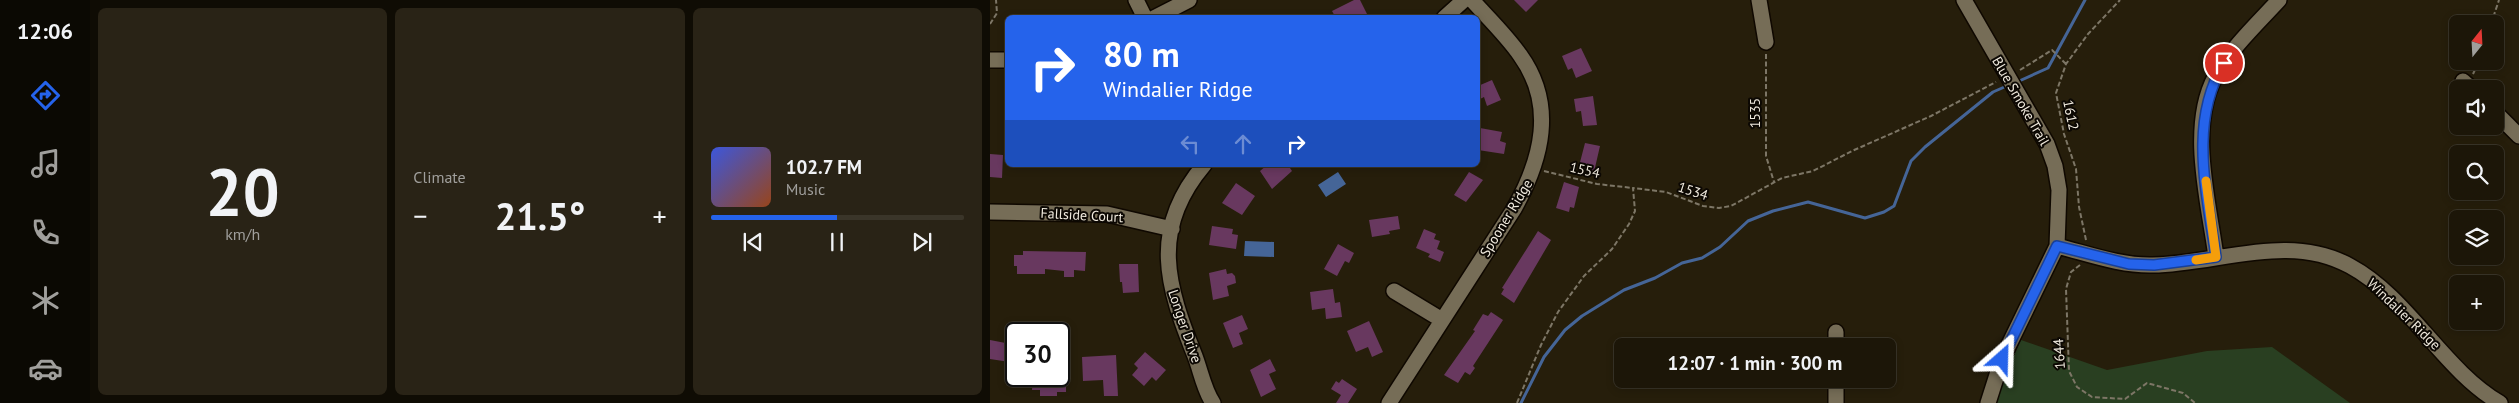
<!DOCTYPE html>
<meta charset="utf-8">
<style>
:root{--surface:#1c1608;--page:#292316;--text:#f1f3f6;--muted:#a09f9c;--line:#3a3529;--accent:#2563eb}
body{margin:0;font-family:"PT Sans",sans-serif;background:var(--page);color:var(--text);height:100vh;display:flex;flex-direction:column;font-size:19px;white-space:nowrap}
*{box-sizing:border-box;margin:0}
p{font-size:16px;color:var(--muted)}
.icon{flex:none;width:28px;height:28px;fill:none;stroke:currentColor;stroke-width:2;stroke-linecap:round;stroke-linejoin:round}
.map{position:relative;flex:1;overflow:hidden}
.drawer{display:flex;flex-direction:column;gap:8px;padding:8px;background:#0f0c04;width:900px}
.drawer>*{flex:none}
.banner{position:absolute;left:15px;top:15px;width:475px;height:152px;border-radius:8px;box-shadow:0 2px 8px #0003,0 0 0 1px var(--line);background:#2563eb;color:#fff;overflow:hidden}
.needle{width:32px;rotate:18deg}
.buttons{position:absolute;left:1459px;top:15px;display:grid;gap:10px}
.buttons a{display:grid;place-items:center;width:55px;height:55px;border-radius:8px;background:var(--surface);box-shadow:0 2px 8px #0003,0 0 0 1px var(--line);font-size:25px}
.speed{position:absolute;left:15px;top:322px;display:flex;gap:10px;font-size:25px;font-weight:700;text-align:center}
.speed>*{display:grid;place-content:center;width:65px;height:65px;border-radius:50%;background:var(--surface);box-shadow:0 2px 8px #0003,0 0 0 1px var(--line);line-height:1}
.speed .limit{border:2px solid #111;border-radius:8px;background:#fff;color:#111}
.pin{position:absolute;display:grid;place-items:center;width:42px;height:42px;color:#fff;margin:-21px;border:2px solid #fff;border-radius:50%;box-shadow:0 1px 5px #0007}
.me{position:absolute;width:55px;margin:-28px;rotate:25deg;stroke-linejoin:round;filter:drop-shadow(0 0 4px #0008)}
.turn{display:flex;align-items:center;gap:18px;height:105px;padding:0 15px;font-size:22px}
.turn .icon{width:65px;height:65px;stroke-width:2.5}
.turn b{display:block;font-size:35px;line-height:42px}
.lanes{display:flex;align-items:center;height:48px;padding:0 15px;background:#0003;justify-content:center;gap:25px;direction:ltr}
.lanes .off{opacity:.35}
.big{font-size:38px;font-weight:700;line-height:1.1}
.drawer .widget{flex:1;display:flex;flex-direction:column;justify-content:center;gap:8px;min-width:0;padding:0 18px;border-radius:8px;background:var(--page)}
.drawer .dial{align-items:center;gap:0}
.dial b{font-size:65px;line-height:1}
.song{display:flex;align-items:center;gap:15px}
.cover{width:60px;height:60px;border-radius:8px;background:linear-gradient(135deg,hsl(230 70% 55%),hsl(20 70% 35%))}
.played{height:5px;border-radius:2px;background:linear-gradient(90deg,var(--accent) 50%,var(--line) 50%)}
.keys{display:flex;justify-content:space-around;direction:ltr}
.heat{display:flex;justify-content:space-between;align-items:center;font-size:28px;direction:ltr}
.drawer .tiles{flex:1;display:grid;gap:8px;grid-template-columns:repeat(3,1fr)}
.trip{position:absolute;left:624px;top:338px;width:282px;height:50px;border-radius:8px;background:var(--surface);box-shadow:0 2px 8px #0003,0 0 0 1px var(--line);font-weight:700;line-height:50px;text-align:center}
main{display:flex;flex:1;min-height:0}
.dock{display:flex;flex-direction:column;width:90px;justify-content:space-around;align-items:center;background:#0b0903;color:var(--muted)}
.dock .icon{width:35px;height:35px}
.dock .selected{color:var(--accent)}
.dock b{font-size:22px;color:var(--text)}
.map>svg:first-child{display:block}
</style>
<main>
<nav class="dock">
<b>12:06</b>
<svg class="icon selected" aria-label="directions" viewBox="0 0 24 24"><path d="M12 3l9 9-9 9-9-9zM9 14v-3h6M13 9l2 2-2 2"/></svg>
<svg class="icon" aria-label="music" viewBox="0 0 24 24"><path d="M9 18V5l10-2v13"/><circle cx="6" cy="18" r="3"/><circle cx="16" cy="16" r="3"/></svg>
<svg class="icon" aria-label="phone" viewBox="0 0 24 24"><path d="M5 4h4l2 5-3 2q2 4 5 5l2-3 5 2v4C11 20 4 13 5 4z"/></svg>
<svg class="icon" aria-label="climate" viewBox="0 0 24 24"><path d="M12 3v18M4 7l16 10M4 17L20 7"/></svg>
<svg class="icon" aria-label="car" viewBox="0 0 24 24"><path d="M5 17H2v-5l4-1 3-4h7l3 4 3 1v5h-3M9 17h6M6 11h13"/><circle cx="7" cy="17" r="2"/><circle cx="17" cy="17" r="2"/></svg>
</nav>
<section class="drawer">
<div class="tiles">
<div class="widget dial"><b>20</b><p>km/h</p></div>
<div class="widget"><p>Climate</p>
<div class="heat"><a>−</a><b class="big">21.5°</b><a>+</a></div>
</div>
<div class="widget">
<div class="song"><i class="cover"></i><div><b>102.7 FM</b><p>Music</p></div></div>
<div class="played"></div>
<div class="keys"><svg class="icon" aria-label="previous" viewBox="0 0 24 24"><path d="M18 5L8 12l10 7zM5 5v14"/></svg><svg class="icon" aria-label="pause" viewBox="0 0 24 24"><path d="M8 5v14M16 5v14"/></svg><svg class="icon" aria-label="next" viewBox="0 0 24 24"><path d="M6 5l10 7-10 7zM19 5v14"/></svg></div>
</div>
</div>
</section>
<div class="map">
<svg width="1529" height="403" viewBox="0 0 1529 403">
<rect width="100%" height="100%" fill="#261e0b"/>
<path fill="#293f21" d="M1031 340 1117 370 1217 351 1282 347 1360 403H1007L1011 385Z"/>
<path fill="#456597" d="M348 172 356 184 336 197 328 185Z
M255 241 284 242V257L254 256Z"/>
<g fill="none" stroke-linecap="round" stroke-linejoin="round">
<path stroke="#456597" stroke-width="3" d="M1027 82 1058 68 1095 0
M531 403 554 357 575 330 592 316 634 290 665 278 692 263 712 258 730 247 758 221 783 211 818 202 875 218 894 212 904 206 921 161 935 147 1003 92 1019 85"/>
</g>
<path fill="#68385f" d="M364 0H370L379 18H346L342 11Z
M524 0H548L536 12Z
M591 48 602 71 586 78 582 68 578 70 572 56Z
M502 80 511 100 497 106 494 97 488 100V86Z
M603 96 607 125 593 126 591 111 586 112 584 99Z
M490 128 512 132 510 141 516 143 514 154 488 150Z
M595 143 610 146 604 172 588 170Z
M0 154 13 155 12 178 0 177Z
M277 165H298L302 171 282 189 270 171Z
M479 172 493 180 476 202 464 195Z
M574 182 589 187 584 208 580 207 579 212 566 208Z
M246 183 265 196 252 215 232 203Z
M408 216 410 229 399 231 400 234 382 237 379 220Z
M222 226 243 229 242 234 248 235 246 249 219 245Z
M434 229 446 234 444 239 450 241 447 249 454 252 450 262 438 257 440 254 426 248Z
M548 231 561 240 524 303 511 294 514 289 512 288Z
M348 244 364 253 359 263 355 261 347 276 334 269Z
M33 251 96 252 95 271 84 270V277H74V271L55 269V274H27V266H24V255H33Z
M129 264H148L149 292 133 293 132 282H130Z
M236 269 237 274 242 273 245 276 246 283 237 286 239 296 223 300 219 273Z
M343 289 345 303 350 302 352 317 336 319 335 308 322 310 320 292Z
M501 312 513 320 483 366 485 368 480 375 475 372 468 383 454 375 485 331 483 330 493 314 498 316Z
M252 315 258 329 249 333 253 344 243 348 233 323Z
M379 321 393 352 382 357 378 347 366 352 357 331Z
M0 340 26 345V363L0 359Z
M155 352 176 370 166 381 162 377 154 386 142 375 148 368 144 364Z
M126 355 128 396H114L113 380 93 381 92 357Z
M280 359 286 371 279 374 286 389 271 397 260 370Z
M43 376H76V392H67V396H50V390H42Z
M352 379 367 389 358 403H346L351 395 341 389 346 381 349 383Z"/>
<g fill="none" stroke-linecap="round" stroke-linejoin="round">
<defs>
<path id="minor" d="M146 0 155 18
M769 0 776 42
M974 0 1057 144 1065 166 1069 190 1067 246 1012 359 998 403
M164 18 199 0
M454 18 474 0
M0 60H18
M1473 81 1482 89
M1505 112 1529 136
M214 165C159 230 177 286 205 356 211 372 214 390 223 403
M0 212 117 214 182 229
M1067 246C1099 254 1131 266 1163 265 1228 264 1299 232 1360 266 1418 297 1454 371 1510 403
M1226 257C1219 203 1198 128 1225 77 1241 48 1267 24 1289 0
M404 291 452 320
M846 346V332
M399 403 524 209C552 159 566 105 530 55 516 35 498 18 482 0
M846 403V379"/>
</defs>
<use href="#minor" stroke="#0f0800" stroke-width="18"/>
<path stroke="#7d7666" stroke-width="2" stroke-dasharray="5 2.5" stroke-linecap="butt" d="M0 24 7 13 6 0
M1501 24 1509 0
M776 54V156L784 182
M1030 70 1062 50 1076 64
M1483 74 1489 61
M554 171 607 184 643 188
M1096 240 1089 207 1086 169 1074 134 1066 93 1076 64 1098 34 1130 0
M1090 265 1081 272 1076 289 1079 371 1087 387 1102 397 1135 399 1157 383 1193 393 1205 403
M527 403 551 345 568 312 594 276 622 249 639 224 645 211 643 188 676 192 713 206 729 208 741 206 792 178 823 171 862 151 941 116 1006 82"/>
<use href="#minor" stroke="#766d57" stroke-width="15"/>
</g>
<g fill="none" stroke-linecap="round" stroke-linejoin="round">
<defs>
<path id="route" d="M1012 359 1067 246 1139 264 1164 265 1226 257C1217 193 1198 123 1234 63"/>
</defs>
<use href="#route" stroke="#184099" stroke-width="12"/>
<use href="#route" stroke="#2563eb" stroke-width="9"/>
<path stroke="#f59e0b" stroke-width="9" d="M1206 260 1226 257 1216 181"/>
</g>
<g text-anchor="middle" stroke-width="4" stroke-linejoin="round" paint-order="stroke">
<g font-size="14" fill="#f0eade" stroke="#0c0803">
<text transform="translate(1031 101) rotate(60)" y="5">Blue Smoke Trail</text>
<text transform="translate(765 113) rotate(-90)" y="5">1535</text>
<text transform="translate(1081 115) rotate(78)" y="5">1612</text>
<text transform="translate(595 170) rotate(13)" y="5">1554</text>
<text transform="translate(703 191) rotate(18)" y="5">1534</text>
<text transform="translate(92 215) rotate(3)" y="5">Fallside Court</text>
<text transform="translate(516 218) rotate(-59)" y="5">Spooner Ridge</text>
<text transform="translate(1414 314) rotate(44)" y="5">Windalier Ridge</text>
<text transform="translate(195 326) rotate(71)" y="5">Longer Drive</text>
<text transform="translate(1069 354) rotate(-94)" y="5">1644</text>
</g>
</g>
</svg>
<div class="buttons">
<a><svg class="needle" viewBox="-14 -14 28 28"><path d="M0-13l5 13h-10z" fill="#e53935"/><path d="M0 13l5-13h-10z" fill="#a09f9c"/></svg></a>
<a><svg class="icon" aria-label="sound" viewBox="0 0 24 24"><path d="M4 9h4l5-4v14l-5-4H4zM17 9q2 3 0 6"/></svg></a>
<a><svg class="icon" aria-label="search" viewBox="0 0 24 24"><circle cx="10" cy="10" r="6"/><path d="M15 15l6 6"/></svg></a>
<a><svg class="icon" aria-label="layers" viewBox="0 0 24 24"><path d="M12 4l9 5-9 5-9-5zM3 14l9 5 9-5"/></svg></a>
<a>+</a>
</div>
<div class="speed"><div class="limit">30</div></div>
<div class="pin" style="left:1234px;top:63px;background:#d93025"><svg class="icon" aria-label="arrive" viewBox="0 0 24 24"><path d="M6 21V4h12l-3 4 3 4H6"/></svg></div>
<svg class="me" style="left:1012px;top:359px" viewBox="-20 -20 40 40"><path d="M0-17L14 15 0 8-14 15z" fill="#2563eb" stroke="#fff" stroke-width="4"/></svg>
<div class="trip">12:07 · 1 min · 300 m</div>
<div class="banner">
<div class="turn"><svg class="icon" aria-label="right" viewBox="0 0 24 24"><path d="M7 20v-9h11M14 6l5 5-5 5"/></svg><div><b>80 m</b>Windalier Ridge</div></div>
<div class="lanes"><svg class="icon off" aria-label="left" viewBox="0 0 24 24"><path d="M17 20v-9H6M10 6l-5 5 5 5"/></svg><svg class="icon off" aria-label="ahead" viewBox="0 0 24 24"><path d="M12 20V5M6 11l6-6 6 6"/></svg><svg class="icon" aria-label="right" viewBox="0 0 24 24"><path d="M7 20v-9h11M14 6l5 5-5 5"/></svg></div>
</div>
</div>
</main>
